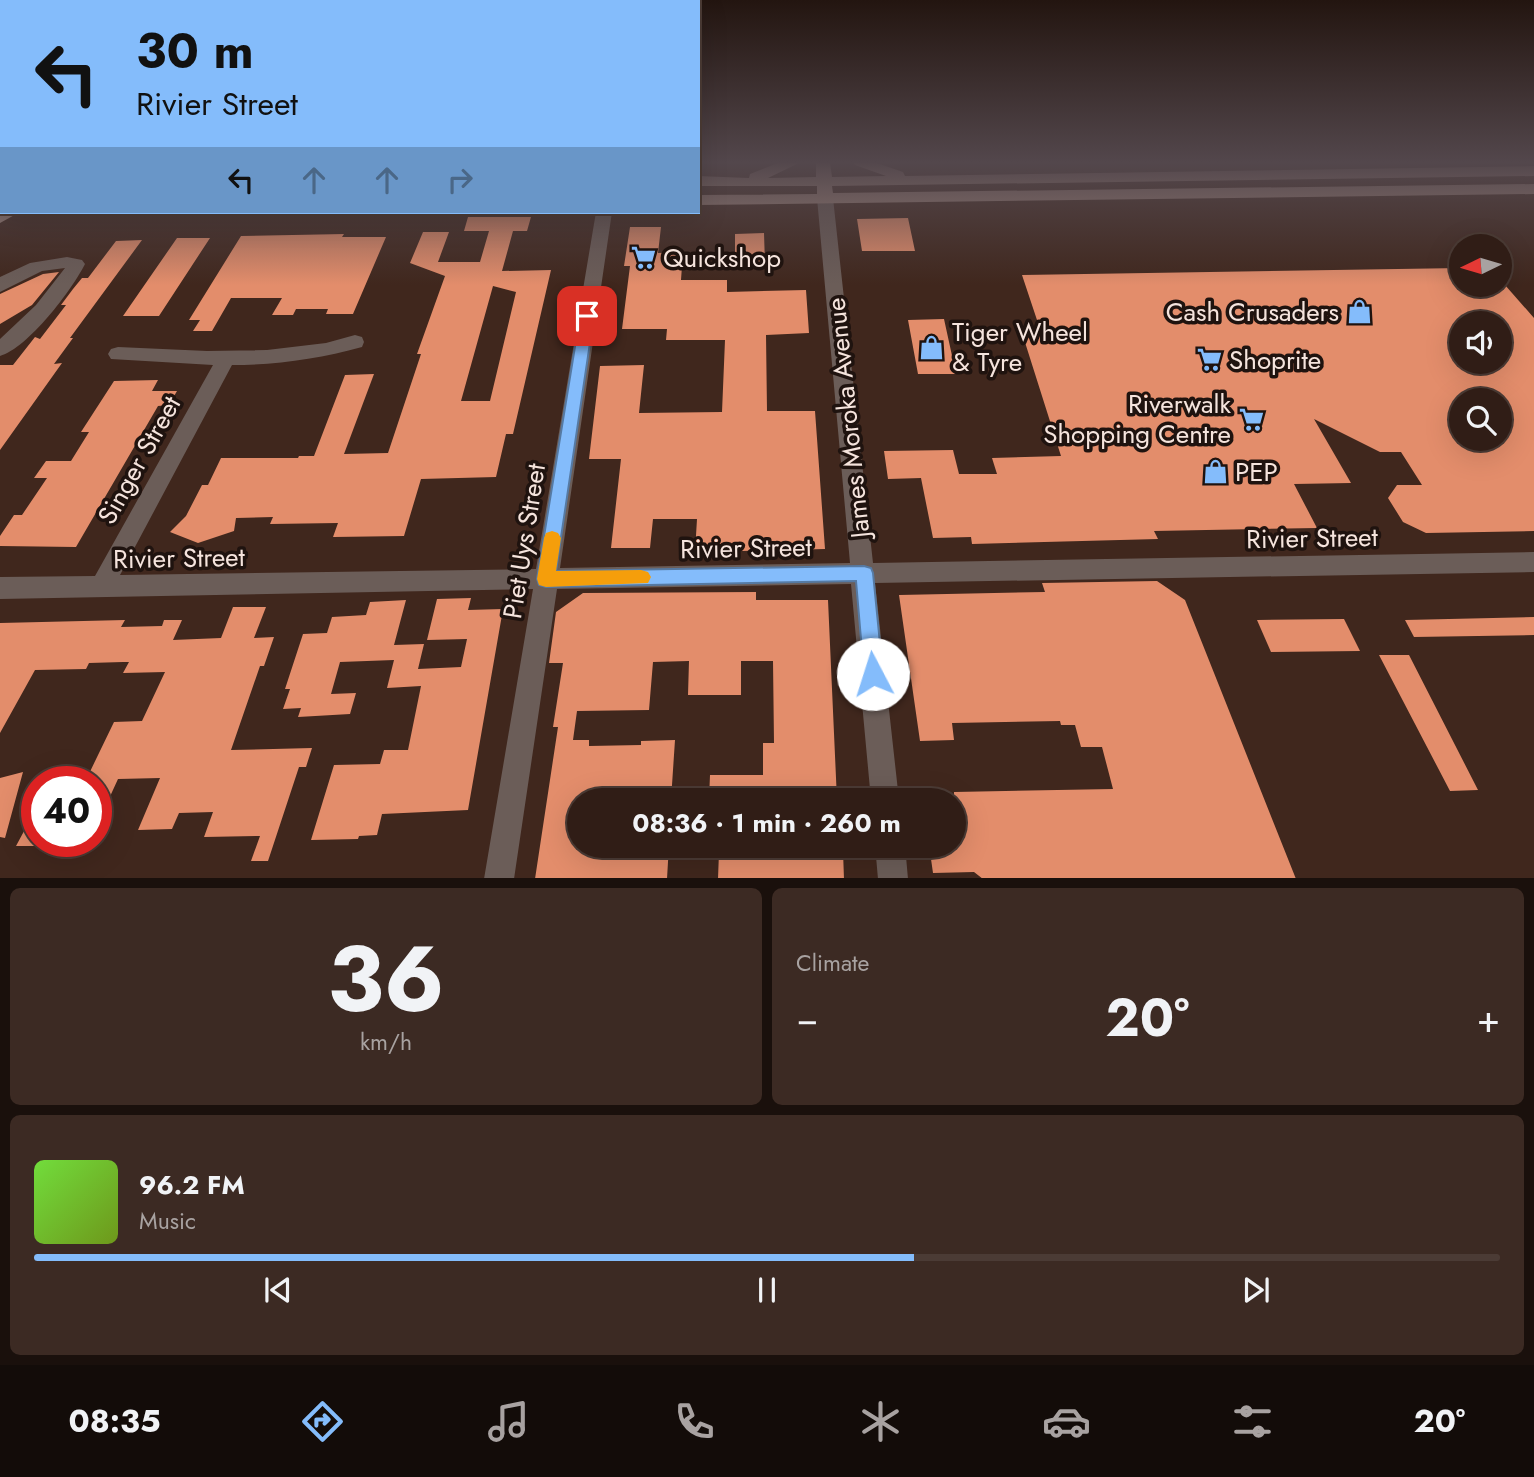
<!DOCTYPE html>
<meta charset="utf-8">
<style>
:root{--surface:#301d16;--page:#3c2a23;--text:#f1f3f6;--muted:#a8a2a1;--line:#4b3b35;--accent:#84bcfb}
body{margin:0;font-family:Jost,sans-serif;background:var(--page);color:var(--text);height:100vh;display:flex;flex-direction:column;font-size:26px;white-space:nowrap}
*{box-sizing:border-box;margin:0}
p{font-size:23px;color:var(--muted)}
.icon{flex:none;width:38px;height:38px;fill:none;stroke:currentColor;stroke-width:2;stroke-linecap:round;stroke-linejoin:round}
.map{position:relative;height:878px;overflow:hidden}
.drawer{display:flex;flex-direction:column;gap:10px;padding:10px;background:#1a100c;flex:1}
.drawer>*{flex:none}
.hud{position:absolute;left:0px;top:0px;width:700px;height:214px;box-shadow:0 7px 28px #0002,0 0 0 2px var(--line);background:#84bcfb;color:#111;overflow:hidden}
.needle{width:46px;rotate:265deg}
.fabs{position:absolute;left:1449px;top:234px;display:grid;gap:14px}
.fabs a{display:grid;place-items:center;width:63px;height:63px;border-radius:50%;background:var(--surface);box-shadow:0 7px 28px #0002,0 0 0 2px var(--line);font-size:35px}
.speed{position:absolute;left:21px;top:766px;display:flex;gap:14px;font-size:35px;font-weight:700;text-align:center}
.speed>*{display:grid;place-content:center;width:91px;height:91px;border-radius:50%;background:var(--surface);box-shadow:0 7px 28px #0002,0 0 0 2px var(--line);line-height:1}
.speed .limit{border:10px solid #d22;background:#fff;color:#111}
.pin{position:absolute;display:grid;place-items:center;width:60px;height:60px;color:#fff;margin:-30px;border-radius:14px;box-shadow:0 4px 10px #0006}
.me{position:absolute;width:77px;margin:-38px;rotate:355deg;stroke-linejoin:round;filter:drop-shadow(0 0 5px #0008)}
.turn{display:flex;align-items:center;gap:24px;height:147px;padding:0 21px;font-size:32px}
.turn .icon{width:91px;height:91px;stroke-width:2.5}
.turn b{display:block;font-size:49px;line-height:60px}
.lanes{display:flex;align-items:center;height:66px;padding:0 21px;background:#0003;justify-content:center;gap:35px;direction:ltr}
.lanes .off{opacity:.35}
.big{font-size:52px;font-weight:700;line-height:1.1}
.drawer .card{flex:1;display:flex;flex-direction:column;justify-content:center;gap:10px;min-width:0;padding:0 24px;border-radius:10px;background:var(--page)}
.drawer .dial{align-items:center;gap:0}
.dial b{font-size:91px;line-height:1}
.song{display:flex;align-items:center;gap:21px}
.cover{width:84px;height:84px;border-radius:10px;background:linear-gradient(135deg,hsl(100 70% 55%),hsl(80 70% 35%))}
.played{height:7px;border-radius:4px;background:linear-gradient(90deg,var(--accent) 60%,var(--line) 60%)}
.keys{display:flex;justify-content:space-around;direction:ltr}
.heat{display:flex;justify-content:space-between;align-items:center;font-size:38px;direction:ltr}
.drawer .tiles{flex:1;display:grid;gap:10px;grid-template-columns:1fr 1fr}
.card:last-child{grid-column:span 2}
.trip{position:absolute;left:567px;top:788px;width:399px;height:70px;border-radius:35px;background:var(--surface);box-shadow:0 7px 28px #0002,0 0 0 2px var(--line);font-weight:700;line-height:70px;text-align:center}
.tabs{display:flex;height:112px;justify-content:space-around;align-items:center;background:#130c09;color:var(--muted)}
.tabs .icon{width:49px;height:49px}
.tabs .selected{color:var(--accent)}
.tabs b{font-size:32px;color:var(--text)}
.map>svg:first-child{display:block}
</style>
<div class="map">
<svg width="1534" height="879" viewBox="0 0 1534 879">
<rect width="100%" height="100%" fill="#40271d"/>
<path fill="#e38d6b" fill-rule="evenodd" d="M468 217H531L527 231H513L502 271 551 270 513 434H506L496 477 421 479 404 536 333 537 338 523 270 524 273 517 236 518 234 531 198 543 170 532 186 516 202 485H208L221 458H298L299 456H314L345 375 374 374 344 454 388 453 421 354H417L445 276 410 263 423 232H449L438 262H480L489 231H464ZM493 286 516 292 490 401H461Z
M908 218 915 251H862L857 219Z
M630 227H661L658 253 683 252 681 280H727V292L806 290 809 333 766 335 767 411H815L825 549 695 552 697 519H653L650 548H611L621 459H589L600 366 644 365 639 413 722 412 725 340H666L667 329H622L630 266H624Z
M764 233 765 264 735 265V234Z
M344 234 342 237H386L353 314H326L328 309H296L293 315H272L282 298H231L212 331H193L200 320H189L241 236Z
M177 238H210L159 316H123Z
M142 240 70 338H73L54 364 62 363 0 450V365H13L35 337 40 339 66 305H61L73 289 82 278H88L116 241Z
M1461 268V285H1505L1534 318V531L1426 533 1403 522 1388 498 1397 485H1422L1401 452H1380L1314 419 1351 483 1294 484 1317 528 1154 531 1158 539 972 544 971 537 933 538 921 478 888 479 884 451 953 450 959 474H997L992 458 1061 456 1023 336 1042 335 1022 275ZM1461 324H1500V362H1461ZM1461 401H1500V439H1461Z
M59 272 32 305 0 324V294L43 274Z
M944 319 956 374H918L908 320Z
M158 380 152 391H177L169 405 158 406 76 547 0 546V536L14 515H22L47 478H34L46 461H71L89 432H81L114 381Z
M1157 581 1185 600 1296 879H983L974 872 933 873 929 845H954V792L1113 789 1102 747H1081L1075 725H1061L1060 721 952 723 954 740 920 741 899 595 1045 592 1042 583Z
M756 592V600H828L837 800H709L710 775H763V743H774L773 661H741V695H688L689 661 653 662 649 710 577 711 573 740H589V746L641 745V741L675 740 671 800H579L576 845H669L667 879H535L558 727H553L563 663H549L556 612 583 593Z
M471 598 468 610 503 609 468 810 382 814 377 835 359 836 358 839 311 840 334 765 380 764 384 750H408L421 686 387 688 394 660 340 662 331 694 356 693 350 714 298 717 301 708 283 709 290 689H285L303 634 327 633 332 617 366 615 370 602 406 600 394 645 424 644 418 669 461 667 467 639 427 640 437 599Z
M233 607H266L254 638 274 637 264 666H260L231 750 312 748 306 767H299L268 861H251L260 836 204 837 213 812 179 813 172 829 138 830 160 778 118 779 96 827V782H85L114 722 142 721 165 672 123 673 129 662H123L89 663 86 669 35 670 0 733V623L125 620 121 627 162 626 164 620H182L173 640 221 638Z
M1534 617V635L1414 637 1405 620Z
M1344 619 1360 651 1271 652 1257 620Z
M1379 655H1409L1478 790 1450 791Z
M23 772 5 838 0 837V778Z
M37 807V846H16Z
M843 851 844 879H718L719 852Z"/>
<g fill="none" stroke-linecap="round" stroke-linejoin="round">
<path fill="#6b5d58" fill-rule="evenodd" d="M2 191V202L0 203V192Z
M825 193 833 198 873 563 1534 552V572L875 583 899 800H871L851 584 557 589 514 879H484L533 589 0 599V577L95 576 213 365 111 359 108 354 111 349 118 347 207 351 267 350 326 343 355 335 362 337 364 342 362 347C319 359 276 365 232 365L120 575 536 569 596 212H612L560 568 850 563 817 198Z
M67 257 82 260 85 264C72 290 28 348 0 356V339L36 305 65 268 42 271 0 292V277L30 263Z
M875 845H905L908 879H878Z"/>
<path fill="#a68b81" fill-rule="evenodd" d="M780 162H801L768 178 816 177V162H830L832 177 886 176 855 165 853 162H874L903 172 905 176 1534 166V176L832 186 833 193 1534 184V194L698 205V195L817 194V186H698V176L749 178 750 174Z
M0 165H2V175H0Z
M0 212 2 211 20 212 0 223Z"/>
</g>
<linearGradient id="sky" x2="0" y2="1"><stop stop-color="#231510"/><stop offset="0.57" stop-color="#53474c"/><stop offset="1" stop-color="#53474c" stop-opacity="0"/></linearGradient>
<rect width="1534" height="285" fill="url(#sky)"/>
<path fill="#84bcfb" stroke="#567aa3" stroke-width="2" d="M587 312 594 316 556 571 864 566 871 568 873 573 883 674 880 681 873 683 866 681 864 674 856 581 546 587 539 585 537 579 580 316Z"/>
<path fill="#f59e0b" d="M552 531 558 533 561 538 556 571 641 570 648 572 651 577 648 583 546 587 539 585 537 579 544 538 546 533Z"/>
<defs>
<symbol id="supermarket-bare" viewBox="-9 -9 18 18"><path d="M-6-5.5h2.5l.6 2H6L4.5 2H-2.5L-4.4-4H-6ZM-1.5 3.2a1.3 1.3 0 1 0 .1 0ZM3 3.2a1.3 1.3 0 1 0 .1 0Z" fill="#84bcfb" stroke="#1f130f" stroke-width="2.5" paint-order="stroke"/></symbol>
<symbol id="shop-bare" viewBox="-9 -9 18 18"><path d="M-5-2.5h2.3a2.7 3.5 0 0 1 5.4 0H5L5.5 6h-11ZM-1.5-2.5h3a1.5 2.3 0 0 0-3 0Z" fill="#84bcfb" stroke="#1f130f" stroke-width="2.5" paint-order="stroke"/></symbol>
</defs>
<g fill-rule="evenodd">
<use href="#supermarket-bare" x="626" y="240" width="35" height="35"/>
<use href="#shop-bare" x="1342" y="294" width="35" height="35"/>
<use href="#shop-bare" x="914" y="330" width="35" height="35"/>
<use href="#supermarket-bare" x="1192" y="342" width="35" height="35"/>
<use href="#supermarket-bare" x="1234" y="402" width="35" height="35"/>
<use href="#shop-bare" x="1198" y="454" width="35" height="35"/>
</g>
<g text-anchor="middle" stroke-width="7" stroke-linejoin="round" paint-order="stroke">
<g font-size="26" fill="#f5e4dd" stroke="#1f130f" text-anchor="start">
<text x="663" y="267">Quickshop</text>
<text x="1339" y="321" text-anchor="end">Cash Crusaders</text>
<text x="952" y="341">Tiger Wheel<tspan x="952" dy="30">&amp; Tyre</tspan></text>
<text x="1229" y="369">Shoprite</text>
<text x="1231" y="413" text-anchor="end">Riverwalk<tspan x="1231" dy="30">Shopping Centre</tspan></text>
<text x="1235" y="481">PEP</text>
</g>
<g font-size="26" fill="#f5e4dd" stroke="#1f130f">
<text transform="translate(848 418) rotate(-96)" y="9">James Moroka Avenue</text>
<text transform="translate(139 460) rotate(-61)" y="9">Singer Street</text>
<text transform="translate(1312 538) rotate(-1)" y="9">Rivier Street</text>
<text transform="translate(524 541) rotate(-81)" y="9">Piet Uys Street</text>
<text transform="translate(746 548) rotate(-1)" y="9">Rivier Street</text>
<text transform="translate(179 558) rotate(-1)" y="9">Rivier Street</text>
</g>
</g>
</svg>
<div class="fabs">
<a><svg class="needle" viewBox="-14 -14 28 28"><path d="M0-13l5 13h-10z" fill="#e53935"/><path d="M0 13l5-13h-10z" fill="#a8a2a1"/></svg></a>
<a><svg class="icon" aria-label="sound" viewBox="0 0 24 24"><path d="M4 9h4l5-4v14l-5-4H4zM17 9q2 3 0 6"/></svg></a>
<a><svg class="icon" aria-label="search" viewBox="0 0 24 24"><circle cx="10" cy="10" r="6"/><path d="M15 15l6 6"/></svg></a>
</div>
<div class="speed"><div class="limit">40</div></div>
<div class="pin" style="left:587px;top:316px;background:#d93025"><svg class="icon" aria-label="arrive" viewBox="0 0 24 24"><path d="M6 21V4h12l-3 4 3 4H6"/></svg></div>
<svg class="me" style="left:873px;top:674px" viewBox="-20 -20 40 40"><circle r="19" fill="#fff"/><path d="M0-13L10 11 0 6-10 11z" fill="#84bcfb"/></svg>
<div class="trip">08:36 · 1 min · 260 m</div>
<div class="hud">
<div class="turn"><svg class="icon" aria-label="left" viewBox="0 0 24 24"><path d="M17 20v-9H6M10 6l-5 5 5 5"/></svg><div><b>30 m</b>Rivier Street</div></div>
<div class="lanes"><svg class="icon" aria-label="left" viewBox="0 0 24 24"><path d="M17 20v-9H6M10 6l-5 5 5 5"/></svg><svg class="icon off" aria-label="ahead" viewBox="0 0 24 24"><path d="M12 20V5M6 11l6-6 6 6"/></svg><svg class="icon off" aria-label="ahead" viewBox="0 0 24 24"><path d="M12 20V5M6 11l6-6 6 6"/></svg><svg class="icon off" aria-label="right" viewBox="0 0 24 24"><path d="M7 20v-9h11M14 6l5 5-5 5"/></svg></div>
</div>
</div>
<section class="drawer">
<div class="tiles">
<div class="card dial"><b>36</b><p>km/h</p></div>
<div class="card"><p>Climate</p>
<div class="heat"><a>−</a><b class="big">20°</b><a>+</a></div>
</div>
<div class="card">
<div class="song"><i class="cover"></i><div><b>96.2 FM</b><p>Music</p></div></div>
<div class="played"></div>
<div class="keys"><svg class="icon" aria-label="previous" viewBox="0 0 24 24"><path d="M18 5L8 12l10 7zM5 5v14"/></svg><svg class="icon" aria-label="pause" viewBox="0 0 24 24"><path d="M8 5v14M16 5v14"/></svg><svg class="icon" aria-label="next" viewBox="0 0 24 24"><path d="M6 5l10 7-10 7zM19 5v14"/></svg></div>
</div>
</div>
</section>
<nav class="tabs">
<b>08:35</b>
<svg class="icon selected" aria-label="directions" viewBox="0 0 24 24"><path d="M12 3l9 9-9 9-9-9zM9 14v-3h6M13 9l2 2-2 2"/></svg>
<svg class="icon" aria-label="music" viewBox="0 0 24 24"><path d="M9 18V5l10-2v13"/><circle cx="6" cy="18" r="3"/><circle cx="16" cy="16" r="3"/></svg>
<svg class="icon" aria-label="phone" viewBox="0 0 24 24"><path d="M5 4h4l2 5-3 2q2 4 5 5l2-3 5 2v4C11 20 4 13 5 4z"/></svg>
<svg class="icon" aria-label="climate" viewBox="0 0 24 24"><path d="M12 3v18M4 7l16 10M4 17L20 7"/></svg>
<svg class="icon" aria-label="car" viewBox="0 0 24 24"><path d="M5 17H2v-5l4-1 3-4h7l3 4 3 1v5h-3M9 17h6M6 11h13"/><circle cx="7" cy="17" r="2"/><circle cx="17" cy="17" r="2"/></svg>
<svg class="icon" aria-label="filters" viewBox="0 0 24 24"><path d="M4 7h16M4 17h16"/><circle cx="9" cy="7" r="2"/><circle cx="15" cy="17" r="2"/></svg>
<b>20°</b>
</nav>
